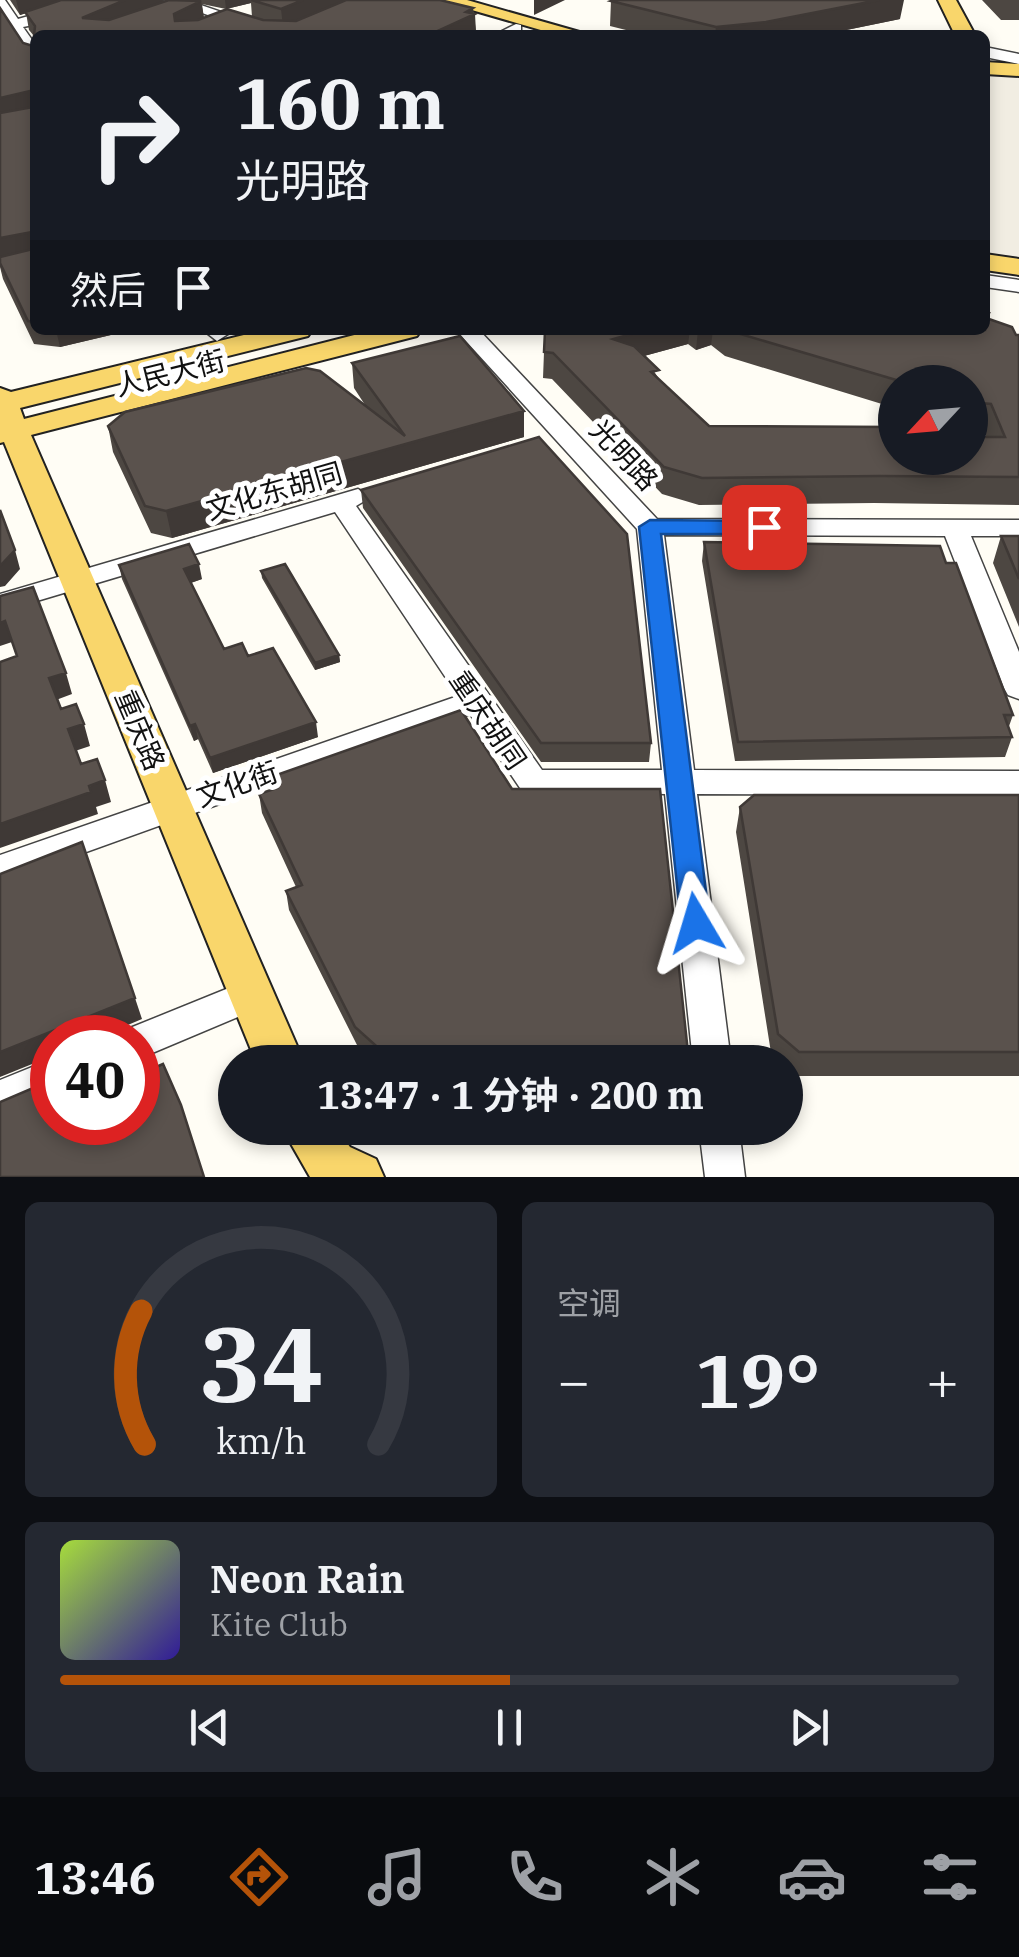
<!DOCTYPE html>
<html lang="zh">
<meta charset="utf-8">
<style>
:root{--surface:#171b24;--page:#242831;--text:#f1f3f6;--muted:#9ea1a6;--line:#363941;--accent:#b45309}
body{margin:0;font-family:"IBM Plex Serif","Noto Sans SC",serif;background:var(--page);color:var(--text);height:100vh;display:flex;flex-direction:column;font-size:38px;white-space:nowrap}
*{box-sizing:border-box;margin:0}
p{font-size:32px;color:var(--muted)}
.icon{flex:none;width:55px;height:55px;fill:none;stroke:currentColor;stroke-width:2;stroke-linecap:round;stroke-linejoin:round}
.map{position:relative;height:1177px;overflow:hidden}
.details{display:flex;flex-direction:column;gap:25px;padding:25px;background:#0d0f14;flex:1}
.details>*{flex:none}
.guide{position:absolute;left:30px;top:30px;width:960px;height:305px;border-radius:15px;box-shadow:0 5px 15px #0003;background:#171b24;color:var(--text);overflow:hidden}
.needle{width:65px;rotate:244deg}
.fabs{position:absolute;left:878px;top:365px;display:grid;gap:20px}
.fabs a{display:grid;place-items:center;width:110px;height:110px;border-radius:50%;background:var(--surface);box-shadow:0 5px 15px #0003;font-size:50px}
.speed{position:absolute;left:30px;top:1015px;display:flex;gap:20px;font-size:50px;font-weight:700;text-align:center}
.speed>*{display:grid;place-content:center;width:130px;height:130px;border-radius:50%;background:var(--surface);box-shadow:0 5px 15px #0003;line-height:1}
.speed .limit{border:15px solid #d22;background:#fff;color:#111}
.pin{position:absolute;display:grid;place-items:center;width:85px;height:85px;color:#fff;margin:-42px;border-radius:20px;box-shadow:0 5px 15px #0006}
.me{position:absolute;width:110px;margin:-55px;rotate:353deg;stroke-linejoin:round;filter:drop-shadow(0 0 8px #0008)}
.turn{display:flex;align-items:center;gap:35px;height:210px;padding:0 40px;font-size:45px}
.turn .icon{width:130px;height:130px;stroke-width:2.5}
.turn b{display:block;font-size:70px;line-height:85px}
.then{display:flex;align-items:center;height:95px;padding:0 40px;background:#0003;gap:20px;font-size:38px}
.big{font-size:75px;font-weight:700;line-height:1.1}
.details .card{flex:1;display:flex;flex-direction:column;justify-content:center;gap:15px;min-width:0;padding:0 35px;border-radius:15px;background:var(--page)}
.details .dial{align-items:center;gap:0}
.dial svg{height:260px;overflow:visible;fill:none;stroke:var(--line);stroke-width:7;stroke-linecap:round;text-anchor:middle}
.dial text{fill:var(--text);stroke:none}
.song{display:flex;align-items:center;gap:30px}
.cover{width:120px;height:120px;border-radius:15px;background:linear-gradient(135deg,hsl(80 70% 55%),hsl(250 70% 35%))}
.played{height:10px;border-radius:5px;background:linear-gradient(90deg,var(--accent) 50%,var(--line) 50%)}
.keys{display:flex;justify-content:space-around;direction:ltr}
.heat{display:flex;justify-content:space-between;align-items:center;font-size:55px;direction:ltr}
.details .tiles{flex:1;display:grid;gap:25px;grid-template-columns:1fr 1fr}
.card:last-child{grid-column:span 2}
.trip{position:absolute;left:218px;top:1045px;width:585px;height:100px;border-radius:50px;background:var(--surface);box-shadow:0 5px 15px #0003;font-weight:700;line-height:100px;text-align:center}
.tab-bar{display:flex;height:160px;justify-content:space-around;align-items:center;background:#090b0e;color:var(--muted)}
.tab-bar .icon{width:70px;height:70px}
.tab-bar .selected{color:var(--accent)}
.tab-bar b{font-size:45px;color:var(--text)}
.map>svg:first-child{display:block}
</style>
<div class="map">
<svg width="1019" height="1177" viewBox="0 0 1019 1177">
<rect width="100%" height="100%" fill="#fffdf5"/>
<path fill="#f1ede2" d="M985 73 1019 76V258L985 253Z"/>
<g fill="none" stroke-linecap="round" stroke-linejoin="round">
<defs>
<path id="minor" d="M0 0H5L18 19 85 0H106L49 22 23 27 35 44V61L30 59 0 14Z
M164 0H186L289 35H266Z
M516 24 521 25V31L494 35Z
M985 47 1019 54V64L985 57Z
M985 275 1019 280V292L985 287Z
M203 330H225L228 334 217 341Z
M456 330H479L657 519 1019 520V536H971L1019 652V699L1008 695 1004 688 945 536 664 535 694 770 1019 771V795L697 794 731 1062H693L665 794 522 791 470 714 0 883V855L458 696 335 512 0 612V594L358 489 371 497 356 506 542 770H662L637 529Z
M251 979 264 984 269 995 264 1006 138 1059V1038H121L125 1030Z
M52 1059V1095L0 1117V1080Z
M699 1128H739L745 1177H705Z"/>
<path id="major" d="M437 0H467L590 35H558Z
M938 0H956L975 35H955Z
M985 62 1019 64V76L985 74Z
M985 254 1019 259V275L985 270Z
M264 330H312L308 336 20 408 24 419 374 330H421L417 336 31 435 304 1062H256L4 442 0 443V388L11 392Z
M282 1128H336L350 1147 376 1159 384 1177H310Z"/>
</defs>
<use href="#minor" stroke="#444" stroke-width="3"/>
<use href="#major" stroke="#222" stroke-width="4"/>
<use href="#minor" fill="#fff" fill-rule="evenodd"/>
<use href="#major" fill="#f9d66b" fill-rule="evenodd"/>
</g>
<path fill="#4d4742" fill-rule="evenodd" d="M10 0H163V2L169 0H345L473 8 476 32 35 35V330H132L60 347 34 344 3 279 0 267V8L23 43 33 46 34 36 29 30 26 13 20 15ZM251 3 252 17 204 18 202 4 226 9Z
M982 0H1019V20H1001Z
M611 1 900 19 822 35H646L610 26Z
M988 318 1016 335H1019V505L874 503 699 505 662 494 552 379 543 378 544 352 549 330H985ZM688 344 696 350 711 345 725 356 895 408V382H970V431H984L986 437 895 458 709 426 659 379 644 356Z
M352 363 524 437 172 538 151 533 113 452 108 426 367 408 354 388Z
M361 490 651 743 649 762H541L363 508Z
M1001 536H1019V627L993 563Z
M704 542 946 563 1013 715 1008 729 1012 737 1005 757 735 761 702 561Z
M119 565 202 579 191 583 224 649 248 656 318 737 213 773 198 739 194 741 122 579Z
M261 571 339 655 340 662 315 670 262 578Z
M271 777 689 1062H376L357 1045 289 910 286 891 296 887 262 813 259 794 273 789Z
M1019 795V1076H793L785 1069V1062H777L772 1059 736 832 740 807Z"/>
<path fill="#3f3936" d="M16 0H71L20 15Z
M125 0H163L162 3 87 35 82 18Z
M225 0H250L251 3 226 9Z
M303 0H345L283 27 281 9Z
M534 0H565L534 15Z
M879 0H904L900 19 822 35H715L716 27Z
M201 1 204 19 176 32 174 14Z
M473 8V15L475 14 476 32 469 35H429Z
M30 91 34 110 0 119V98Z
M32 232 35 254 0 260V238Z
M56 330H132L60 347Z
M646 330H690L688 344 611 365 613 339Z
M698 330H713L711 345 696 350Z
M524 411V437L172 538 166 511Z
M15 550 20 569 5 586 0 587V566Z
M199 564 202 579 187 584 184 569Z
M5 621 12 642 0 646V623Z
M339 655 340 662 315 670V663Z
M66 673 72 694 56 700 49 678Z
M316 722 318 737 213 773 210 758Z
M84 724 90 746 75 751 68 729Z
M195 724 198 739 194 741 190 726Z
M105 780 111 802 96 807 98 814 0 848V824Z
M135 998 142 1019 97 1038H52V1056L0 1077V1052Z"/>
<path fill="#5a524d" stroke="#3f3936" stroke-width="2.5" d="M61 0H125L82 18 109 20 169 0 201 1 174 14 175 21 198 20 227 9 263 20 296 21 346 0H440L473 8 466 12 475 14 429 35H35V322L28 321 0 263V257L33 249 32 232 0 238V113L33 107 30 91 0 98V8L23 43 33 46 35 26 25 12Z
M251 0H303L281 9Z
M614 0H879L766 22 716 27 611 1Z
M985 312 989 313 986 318 1012 327 1016 335H1019V477L880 476 702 478 664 467 553 353 544 352 545 331 549 330H646L613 339 634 346 659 370 651 372 709 426 895 427V458H970V437H1005L991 404 970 402V382H903L727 330H985Z
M460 336 524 411 166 511 145 506 108 426 125 412 306 368 320 371 405 436 352 363Z
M539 437 627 534 651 743H541L361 490Z
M0 510 15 550 0 566Z
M1001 536H1019V579Z
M704 542 940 546 946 563H956L1013 715H1004L1012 737 738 742Z
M189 544 199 564 184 569 224 649 242 643 248 656 273 648 316 722 210 758 195 724 190 726 119 565Z
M285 564 339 655 315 663 261 571Z
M33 587 66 673 49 678 61 709 76 704 84 724 68 729 81 764 97 759 105 780 89 786 91 792 0 824V662L17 656 5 621 0 623V596Z
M461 710 512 789H660L689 1062H394L355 1027 286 891 302 885 259 794 277 788 271 777Z
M754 795H1019V1052H799L778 1034 740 807Z
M82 842 135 998 0 1052V874Z
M145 1042 154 1068 163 1064 181 1105 204 1177H0V1102L52 1080V1122H138V1045Z"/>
<path fill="#1a73e8" stroke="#114b97" stroke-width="2.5" d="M650 520 764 521 775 527 764 534H661L710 923 706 932 696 935 685 932 681 923 639 527Z"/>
<g text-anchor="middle" stroke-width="10" stroke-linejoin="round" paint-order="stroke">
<g font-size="28" fill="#111" stroke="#fff">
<text transform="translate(170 373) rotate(-14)" y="10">人民大街</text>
<text transform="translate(624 455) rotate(47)" y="10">光明路</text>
<text transform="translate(274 491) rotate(-16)" y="10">文化东胡同</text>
<text transform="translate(488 720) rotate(56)" y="10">重庆胡同</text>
<text transform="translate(140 730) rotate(67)" y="10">重庆路</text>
<text transform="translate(237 784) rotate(-19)" y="10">文化街</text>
</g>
</g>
</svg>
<div class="fabs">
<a><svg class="needle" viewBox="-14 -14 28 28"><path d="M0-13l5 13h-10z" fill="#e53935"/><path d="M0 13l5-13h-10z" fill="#9ea1a6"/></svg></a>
</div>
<div class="speed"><div class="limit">40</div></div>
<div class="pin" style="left:764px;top:527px;background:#d93025"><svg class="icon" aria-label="arrive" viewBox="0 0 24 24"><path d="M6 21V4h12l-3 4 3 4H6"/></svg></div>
<svg class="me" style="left:696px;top:923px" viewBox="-20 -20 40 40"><path d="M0-17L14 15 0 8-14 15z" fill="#1a73e8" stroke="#fff" stroke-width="4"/></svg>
<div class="trip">13:47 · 1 分钟 · 200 m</div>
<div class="guide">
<div class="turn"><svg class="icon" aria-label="right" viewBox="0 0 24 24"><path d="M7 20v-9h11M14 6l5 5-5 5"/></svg><div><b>160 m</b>光明路</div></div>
<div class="then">然后<svg class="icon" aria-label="arrive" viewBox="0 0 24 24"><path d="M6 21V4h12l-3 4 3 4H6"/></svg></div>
</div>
</div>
<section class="details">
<div class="tiles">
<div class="card dial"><svg viewBox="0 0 100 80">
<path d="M14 69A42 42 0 1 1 86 69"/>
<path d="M14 69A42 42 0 0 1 13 28" stroke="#b45309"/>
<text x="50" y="56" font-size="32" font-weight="700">34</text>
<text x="50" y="72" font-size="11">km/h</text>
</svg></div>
<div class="card"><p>空调</p>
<div class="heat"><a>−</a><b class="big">19°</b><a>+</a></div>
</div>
<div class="card">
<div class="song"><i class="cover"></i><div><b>Neon Rain</b><p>Kite Club</p></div></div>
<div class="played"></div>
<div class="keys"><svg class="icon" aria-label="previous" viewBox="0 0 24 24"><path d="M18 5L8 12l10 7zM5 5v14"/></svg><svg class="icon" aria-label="pause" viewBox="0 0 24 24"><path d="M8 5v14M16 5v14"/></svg><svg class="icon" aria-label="next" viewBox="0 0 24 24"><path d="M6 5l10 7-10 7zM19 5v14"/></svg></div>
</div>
</div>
</section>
<nav class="tab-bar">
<b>13:46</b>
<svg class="icon selected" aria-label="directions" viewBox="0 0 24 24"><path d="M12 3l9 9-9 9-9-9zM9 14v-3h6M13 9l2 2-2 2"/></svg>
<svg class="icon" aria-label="music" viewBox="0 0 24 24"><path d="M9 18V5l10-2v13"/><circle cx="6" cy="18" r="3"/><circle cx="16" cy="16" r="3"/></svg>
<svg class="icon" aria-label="phone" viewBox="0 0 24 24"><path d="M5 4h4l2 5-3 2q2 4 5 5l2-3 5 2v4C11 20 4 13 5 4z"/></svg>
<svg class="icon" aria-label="climate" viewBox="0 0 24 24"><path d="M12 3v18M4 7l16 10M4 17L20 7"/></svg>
<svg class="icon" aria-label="car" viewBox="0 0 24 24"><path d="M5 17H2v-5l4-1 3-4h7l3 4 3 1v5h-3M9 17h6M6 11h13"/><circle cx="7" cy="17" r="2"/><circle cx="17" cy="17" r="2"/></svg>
<svg class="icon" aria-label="filters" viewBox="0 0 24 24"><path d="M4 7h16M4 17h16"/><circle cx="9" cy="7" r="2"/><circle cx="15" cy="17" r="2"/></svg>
</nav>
